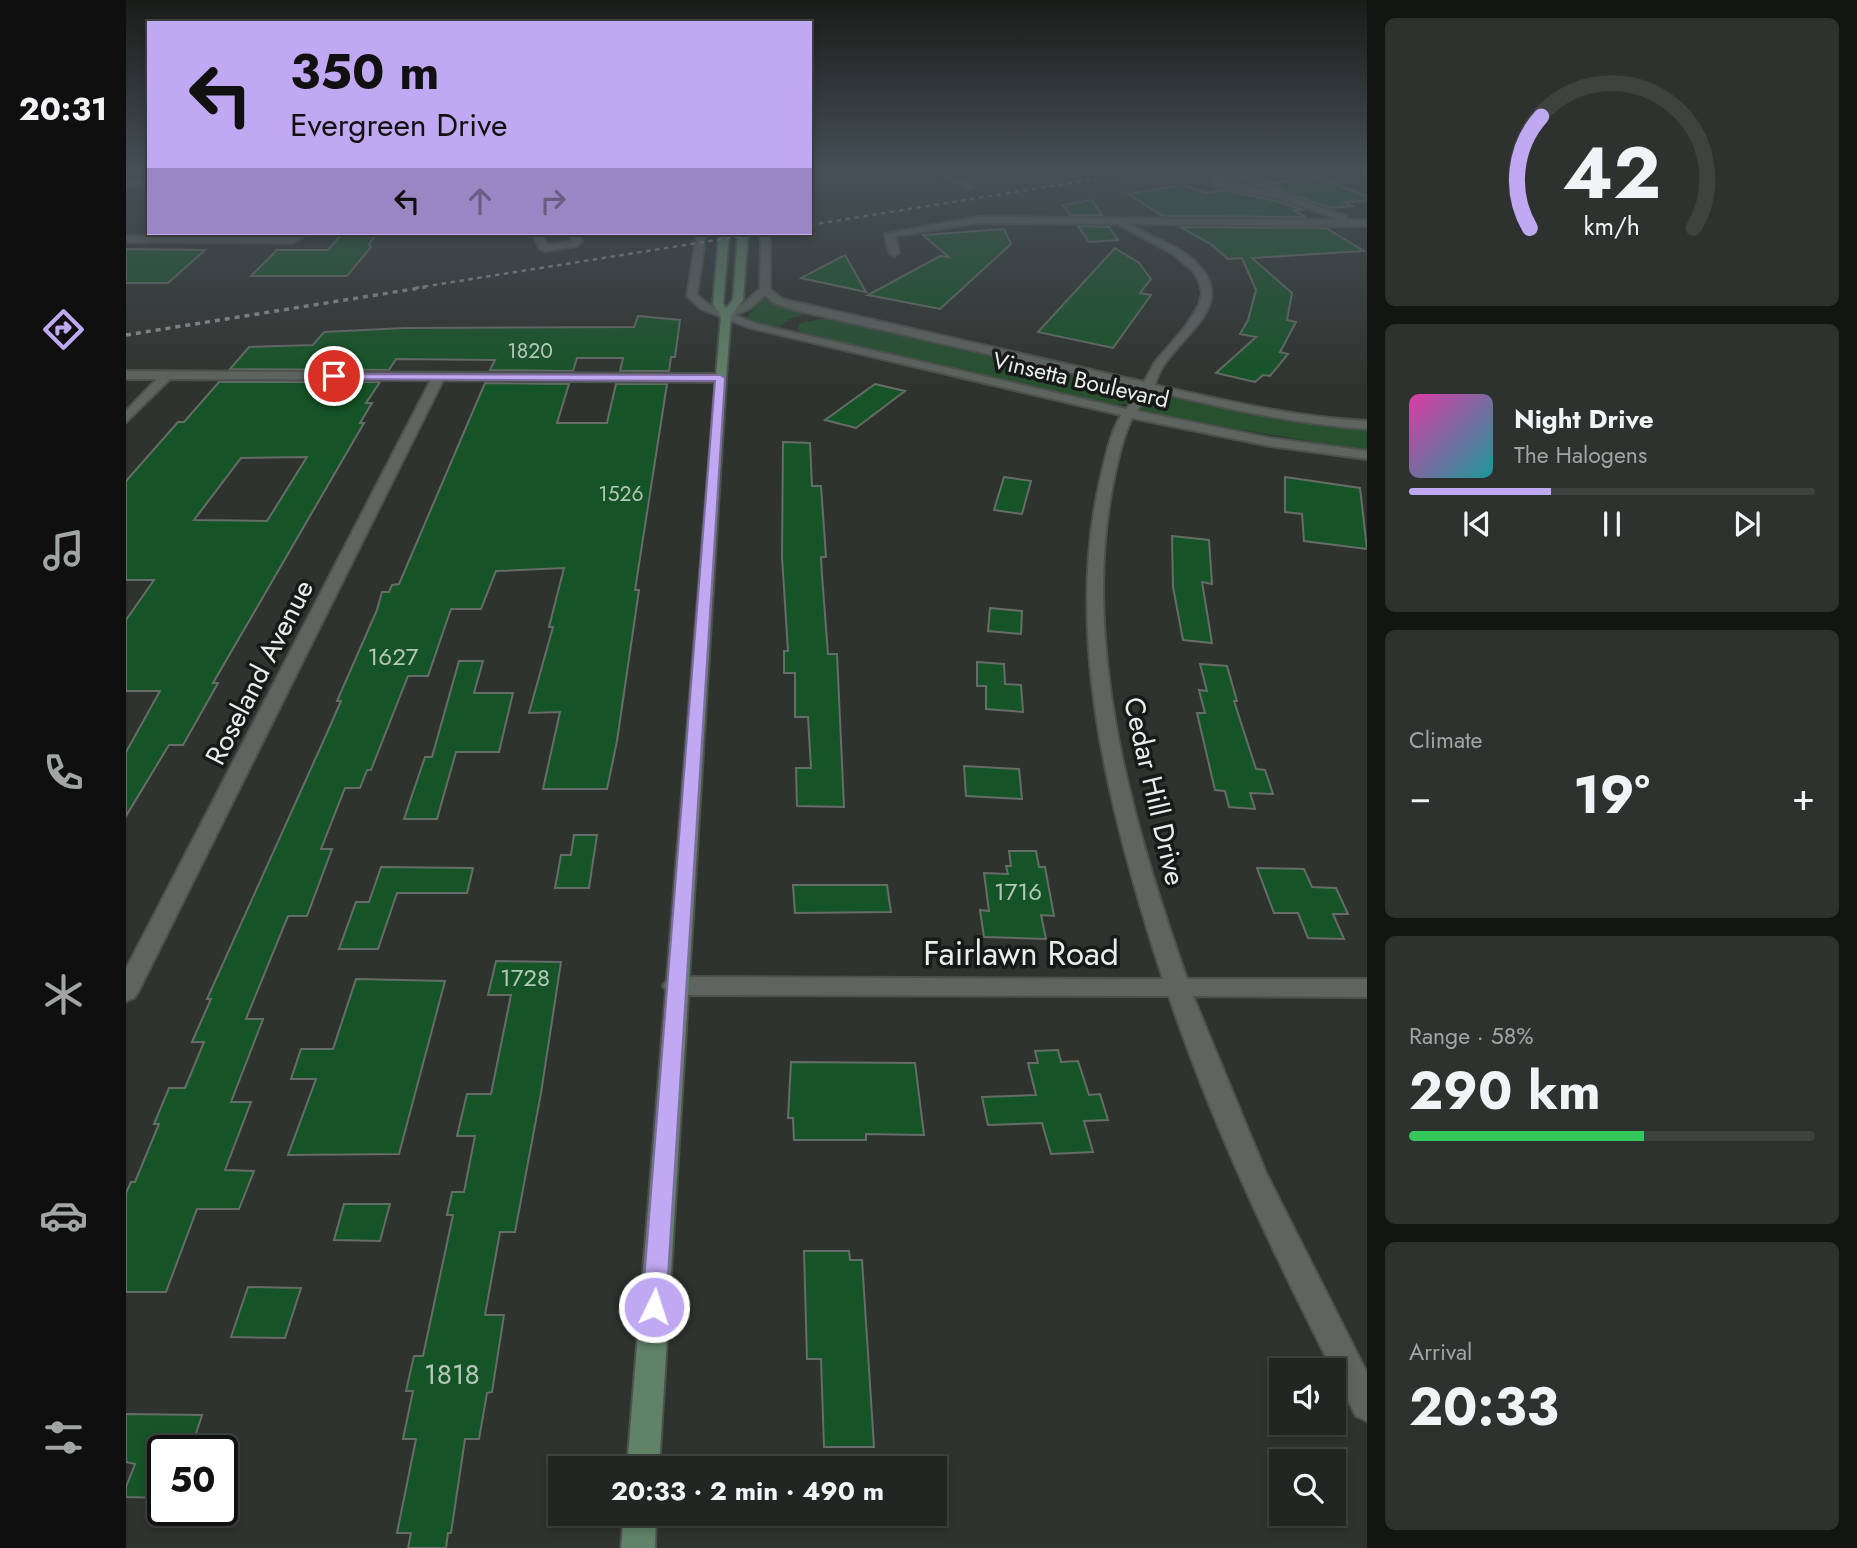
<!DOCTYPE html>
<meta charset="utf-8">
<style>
:root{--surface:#222622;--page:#2e322f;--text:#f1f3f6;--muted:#a2a5a5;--line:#3f4340;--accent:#c0a8f3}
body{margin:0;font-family:Jost,sans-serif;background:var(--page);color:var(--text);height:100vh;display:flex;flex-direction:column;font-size:26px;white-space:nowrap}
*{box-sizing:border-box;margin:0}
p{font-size:23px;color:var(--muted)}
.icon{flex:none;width:38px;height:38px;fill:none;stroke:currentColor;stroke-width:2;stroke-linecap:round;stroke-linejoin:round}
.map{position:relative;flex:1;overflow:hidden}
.panel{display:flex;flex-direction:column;gap:18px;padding:18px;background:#131513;width:490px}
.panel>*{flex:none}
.guide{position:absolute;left:21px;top:21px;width:665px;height:214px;border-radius:0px;box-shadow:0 4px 10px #0003,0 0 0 2px var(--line);background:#c0a8f3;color:#111;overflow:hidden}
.tools{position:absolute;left:1143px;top:1358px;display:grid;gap:14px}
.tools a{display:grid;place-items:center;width:77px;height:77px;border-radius:0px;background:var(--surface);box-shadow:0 4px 10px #0003,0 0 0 2px var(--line);font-size:35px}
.speed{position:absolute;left:21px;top:1435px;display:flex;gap:14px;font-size:35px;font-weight:700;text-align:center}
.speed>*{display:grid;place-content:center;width:91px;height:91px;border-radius:50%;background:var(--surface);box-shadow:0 4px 10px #0003,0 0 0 2px var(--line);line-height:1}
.speed .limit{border:4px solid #111;border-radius:10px;background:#fff;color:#111}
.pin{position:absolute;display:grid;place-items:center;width:60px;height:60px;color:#fff;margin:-30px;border:4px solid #fff;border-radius:50%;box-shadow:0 2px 7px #0007}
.me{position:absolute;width:77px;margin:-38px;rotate:4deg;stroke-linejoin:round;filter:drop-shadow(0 0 5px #0008)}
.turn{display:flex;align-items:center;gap:24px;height:147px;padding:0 28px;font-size:32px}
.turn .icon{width:91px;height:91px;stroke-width:2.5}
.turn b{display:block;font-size:49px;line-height:60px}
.lanes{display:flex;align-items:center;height:66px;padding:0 28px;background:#0003;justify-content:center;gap:35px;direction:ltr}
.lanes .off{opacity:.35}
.big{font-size:52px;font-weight:700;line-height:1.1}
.panel .tile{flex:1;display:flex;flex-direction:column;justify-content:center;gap:10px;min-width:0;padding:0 24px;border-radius:10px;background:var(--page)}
.panel .dial{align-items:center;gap:0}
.dial svg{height:182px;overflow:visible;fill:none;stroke:var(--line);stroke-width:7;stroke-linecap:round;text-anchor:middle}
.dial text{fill:var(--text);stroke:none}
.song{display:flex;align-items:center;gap:21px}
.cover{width:84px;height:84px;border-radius:10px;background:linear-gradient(135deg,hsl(320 70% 55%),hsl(180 70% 35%))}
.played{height:7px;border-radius:4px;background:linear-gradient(90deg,var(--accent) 35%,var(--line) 35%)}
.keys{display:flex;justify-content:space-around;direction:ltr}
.heat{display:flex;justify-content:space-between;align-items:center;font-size:38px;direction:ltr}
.charge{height:10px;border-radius:5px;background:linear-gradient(90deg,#34c759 58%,var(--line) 0)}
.trip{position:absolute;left:422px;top:1456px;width:399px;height:70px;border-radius:0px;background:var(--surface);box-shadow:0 4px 10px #0003,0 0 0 2px var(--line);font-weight:700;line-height:70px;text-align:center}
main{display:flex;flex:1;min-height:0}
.dock{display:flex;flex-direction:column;width:126px;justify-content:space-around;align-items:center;background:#0e0f0e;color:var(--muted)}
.dock .icon{width:49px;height:49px}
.dock .selected{color:var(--accent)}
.dock b{font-size:32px;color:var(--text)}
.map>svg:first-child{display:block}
</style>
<main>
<nav class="dock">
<b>20:31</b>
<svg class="icon selected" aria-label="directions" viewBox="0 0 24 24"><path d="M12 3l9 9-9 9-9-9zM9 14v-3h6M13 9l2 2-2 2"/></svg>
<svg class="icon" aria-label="music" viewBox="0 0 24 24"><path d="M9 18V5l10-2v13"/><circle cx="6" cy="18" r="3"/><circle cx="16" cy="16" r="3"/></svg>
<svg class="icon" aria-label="phone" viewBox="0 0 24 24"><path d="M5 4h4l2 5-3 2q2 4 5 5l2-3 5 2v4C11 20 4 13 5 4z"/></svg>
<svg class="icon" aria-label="climate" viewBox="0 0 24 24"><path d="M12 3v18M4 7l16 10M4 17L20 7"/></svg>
<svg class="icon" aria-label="car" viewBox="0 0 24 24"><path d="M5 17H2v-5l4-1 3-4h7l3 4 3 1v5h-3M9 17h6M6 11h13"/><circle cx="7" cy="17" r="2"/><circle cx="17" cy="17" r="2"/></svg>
<svg class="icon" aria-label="filters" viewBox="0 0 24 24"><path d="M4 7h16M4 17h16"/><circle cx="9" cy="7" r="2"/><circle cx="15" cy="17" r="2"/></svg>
</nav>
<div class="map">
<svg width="1241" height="1548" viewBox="0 0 1241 1548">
<rect width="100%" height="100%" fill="#2e332e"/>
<path fill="#26502e" d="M636 298 679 314 664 319 651 328 620 319Z
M701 318 1006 386 1015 392 1001 404 984 405 681 336 671 329 674 323Z
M1040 394 1192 426 1241 428V451L1028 415 1014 408 1028 395Z"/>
<path fill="#155426" stroke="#666c67" stroke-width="2" fill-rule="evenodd" d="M1191 177 1241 196V201L1218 202 1226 206 1205 208 1161 193 1148 183Z
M1057 185 1080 193 1098 190 1154 202 1177 210H1167L1180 217 1037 216 1002 194Z
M966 200 976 215H944L937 205Z
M952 226 983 227 992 240 963 242Z
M1054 227 1200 228 1238 251 1126 258 1166 293 1161 320 1170 322 1154 352 1162 354 1144 376 1137 375 1129 382 1090 373 1130 337 1114 334 1122 320 1130 290 1116 258 1102 259 1085 244Z
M878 229 885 244 814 309 742 295 814 256 823 257 797 235Z
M214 236H249L243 244 245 247 221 276H125L151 250H202Z
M989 248 1013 263 1025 279 1014 293 1025 295 987 348 912 332Z
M0 249 79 250 42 283H0Z
M719 255 740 292 675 278Z
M512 316 554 320 549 357H545L543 371H494L497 358H451L447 371 364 370 369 360 270 359 263 370 104 369 123 347 187 345 198 332 278 328 508 327Z
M93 382H254L240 403H246L234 423H238L87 683H92L57 745H43L0 816V752L34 691H0V620L28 580H0V481L52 422H58ZM181 457 141 521 68 520 115 458Z
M359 383 443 384 431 423H481L490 384H541L509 590H513L491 741 481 789H417L434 712 403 713 427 627H423L438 568 370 571 355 609H325L302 676H282L245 770H241L234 788H219L195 849H206L181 916H162L120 1019H137L105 1102H125L99 1170 128 1171 113 1209H71L40 1292H0V1193L5 1182H9L33 1124H28L43 1088H59L78 1042H66L85 999H81L201 733 215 701H211L251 610 256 592H263L266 585 273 584Z
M749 384 779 391 730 428 699 420Z
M657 442 684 443 686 486H695L700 557H695L696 575 702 654H711L718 807 671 806 670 768H685L682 717H669V673H658V651H662L656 557Z
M878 477 905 481 896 514 868 510Z
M1159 477 1234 488 1241 549 1178 541 1176 514 1159 512Z
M1046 536 1083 540 1086 584 1076 582 1086 643 1057 640 1047 587Z
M864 608 896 611 895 634 862 631Z
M333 661H357L348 693H387L373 752H330L311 819H278L299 757H306Z
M851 662 878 664 879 684 895 685 897 712 860 709V686H851Z
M1074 664 1101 666 1111 701H1108L1130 769 1139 770 1147 794 1124 793 1129 809 1103 807 1099 791 1089 790 1071 713H1079L1073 690 1081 691Z
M838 766 893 769 896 799 840 796Z
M448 835H471L463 888H429L435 855H445Z
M883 851H910L913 867H919L928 916 915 915 920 939 858 937 854 910 863 911 858 873 882 874 880 866H885Z
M255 867 347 868 341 893H271L252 949H213L230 902H243Z
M1131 868 1178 869 1186 887 1210 888 1222 914H1207L1218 939 1182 938 1172 913H1148Z
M667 885H761L765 912 669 913Z
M370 961 435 962 415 1093 389 1232H374L359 1315H378L366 1392 361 1393 353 1439H339L325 1533H322L320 1548H282L285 1533H271L290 1439H277L287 1391H280L288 1356H297L327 1215H321L326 1192H338L349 1136H331L341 1094H365L385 995H362Z
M230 979 319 981 273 1154 162 1155 190 1079H165L175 1049H207Z
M932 1050 935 1062 952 1061 963 1095 974 1094 982 1120 958 1121 967 1152 925 1154 916 1123 862 1125 856 1097 910 1095 902 1063H912L909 1051Z
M665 1062 789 1063 798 1135 740 1134V1140H668L667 1118H662Z
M218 1204H264L254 1241 208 1240Z
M678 1251H723L724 1260H736L748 1447H698L695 1359H681Z
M122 1287 175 1288 159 1338 105 1337Z
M0 1414 76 1415 65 1449H37V1498L0 1497V1487L9 1464 0 1462Z"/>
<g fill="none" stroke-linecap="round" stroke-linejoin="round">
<defs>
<path id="minor" d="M802 172H813L849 187 842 189Z
M1108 173 1136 178 1160 195 1220 216 1219 220H1241V226L1003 224C1022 237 1046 242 1065 258 1124 308 1038 340 1029 385 1100 401 1169 417 1241 421V429C1168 424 1098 408 1027 391L1011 411 1144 438 1241 451V459L1144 446 1006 418C995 441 990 469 985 494 957 653 1008 829 1061 979H1241V997L1067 996 1140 1173 1241 1373V1421L1230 1416C1161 1281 1092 1142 1043 996L549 995 541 992 537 986 541 980 549 977 1037 979C987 825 937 642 974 481 979 459 984 434 995 415L624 328 575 309 561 296 571 233H580L571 295 583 305 600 311 617 304 634 289 635 233H644V289L656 299 1018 382 1029 362 1059 327 1073 305 1076 293 1073 281 1067 271 1047 254 991 224 851 223 769 236 773 253 768 256 763 253 759 234 851 217 1215 220 1155 199 1089 186 1083 179ZM1117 178 1146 192 1093 180ZM639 295 648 303 669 310 1016 389 1000 409 631 324 609 315 625 308Z
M23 180V184L0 186V182Z
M172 233H183L167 243 0 242V236L165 237Z
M406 233H415L421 245 445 242V233H453L456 241 451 246 418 251 413 248Z
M0 371 594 374 600 378 594 382 317 380 12 992 8 998 0 1001V969L305 380 44 379 0 422V411L31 379H0Z"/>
<path id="secondary" d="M593 233H603L597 304 600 308 607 300 612 233H622L617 300 605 315 600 378 533 1468H501L595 315 587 304Z
M498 1514H530L529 1548H495Z"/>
</defs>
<use href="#minor" stroke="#4d514d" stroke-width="4"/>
<use href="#secondary" stroke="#4d514d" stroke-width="4"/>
<use href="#minor" fill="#5e645f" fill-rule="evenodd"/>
<use href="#secondary" fill="#608367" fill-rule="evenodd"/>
<path stroke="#929692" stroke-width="2.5" stroke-dasharray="4.5 4.5" stroke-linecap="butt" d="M684 225 1013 172
M289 288 634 233"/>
<path stroke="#929692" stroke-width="3.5" stroke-dasharray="5 5" stroke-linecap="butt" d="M0 335 300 287"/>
</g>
<linearGradient id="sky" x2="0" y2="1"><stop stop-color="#191c19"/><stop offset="0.44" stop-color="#465057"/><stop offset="1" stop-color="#465057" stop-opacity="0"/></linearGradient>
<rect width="1241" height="389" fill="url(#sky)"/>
<path fill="#c0a8f3" stroke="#7d6d9e" stroke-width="2" d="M205 374 594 375 599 378 540 1307 537 1316 528 1319 520 1316 516 1307 589 381 208 379Z"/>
<g text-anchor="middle" stroke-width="7" stroke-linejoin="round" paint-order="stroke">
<g font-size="21" fill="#b5c7b9">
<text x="404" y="358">1820</text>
<text x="495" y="501">1526</text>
</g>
<g font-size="23" fill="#eaedea" stroke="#171a18">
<text transform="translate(955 380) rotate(13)" y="8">Vinsetta Boulevard</text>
</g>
<g font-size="24" fill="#b5c7b9">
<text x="267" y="665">1627</text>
<text x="892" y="900">1716</text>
<text x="399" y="986">1728</text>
</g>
<g font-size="28" fill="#eaedea" stroke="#171a18">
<text transform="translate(133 672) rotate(-63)" y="10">Roseland Avenue</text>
<text transform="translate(1029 791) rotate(77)" y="10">Cedar Hill Drive</text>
</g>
<g font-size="28" fill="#b5c7b9">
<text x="326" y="1384">1818</text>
</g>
<g font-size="33" fill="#eaedea" stroke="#171a18">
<text x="895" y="965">Fairlawn Road</text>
</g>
</g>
</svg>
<div class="tools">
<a><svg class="icon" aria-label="sound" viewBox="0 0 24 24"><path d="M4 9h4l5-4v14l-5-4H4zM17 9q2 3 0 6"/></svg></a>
<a><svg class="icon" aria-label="search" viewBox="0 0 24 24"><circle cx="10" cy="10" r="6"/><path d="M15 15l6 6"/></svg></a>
</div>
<div class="speed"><div class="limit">50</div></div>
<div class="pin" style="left:208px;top:376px;background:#d93025"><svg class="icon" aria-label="arrive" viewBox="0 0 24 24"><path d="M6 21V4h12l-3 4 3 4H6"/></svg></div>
<svg class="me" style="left:528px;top:1307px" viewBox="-20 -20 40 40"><circle r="17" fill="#c0a8f3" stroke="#fff" stroke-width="3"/><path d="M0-11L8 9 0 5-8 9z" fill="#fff"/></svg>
<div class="trip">20:33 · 2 min · 490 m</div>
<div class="guide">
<div class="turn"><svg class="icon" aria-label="left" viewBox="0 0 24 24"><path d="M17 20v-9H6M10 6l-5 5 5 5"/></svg><div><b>350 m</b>Evergreen Drive</div></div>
<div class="lanes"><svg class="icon" aria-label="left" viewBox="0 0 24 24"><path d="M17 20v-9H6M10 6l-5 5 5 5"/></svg><svg class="icon off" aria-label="ahead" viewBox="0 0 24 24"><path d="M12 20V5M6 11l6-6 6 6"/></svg><svg class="icon off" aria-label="right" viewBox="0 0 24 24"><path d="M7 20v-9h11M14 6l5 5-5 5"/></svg></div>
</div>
</div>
<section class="panel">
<div class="tile dial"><svg viewBox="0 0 100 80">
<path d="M14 69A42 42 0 1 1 86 69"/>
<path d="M14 69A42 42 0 0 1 19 20" stroke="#c0a8f3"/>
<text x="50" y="56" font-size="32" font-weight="700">42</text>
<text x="50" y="72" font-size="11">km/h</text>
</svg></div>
<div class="tile">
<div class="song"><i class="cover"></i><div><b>Night Drive</b><p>The Halogens</p></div></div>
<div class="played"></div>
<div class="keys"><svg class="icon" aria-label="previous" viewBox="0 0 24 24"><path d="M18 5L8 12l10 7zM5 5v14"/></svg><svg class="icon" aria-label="pause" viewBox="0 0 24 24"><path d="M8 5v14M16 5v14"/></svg><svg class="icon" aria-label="next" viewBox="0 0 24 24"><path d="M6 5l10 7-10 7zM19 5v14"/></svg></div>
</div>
<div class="tile"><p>Climate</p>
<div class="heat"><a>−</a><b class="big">19°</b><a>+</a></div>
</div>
<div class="tile"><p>Range · 58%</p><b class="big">290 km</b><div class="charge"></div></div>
<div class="tile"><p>Arrival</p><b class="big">20:33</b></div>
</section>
</main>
